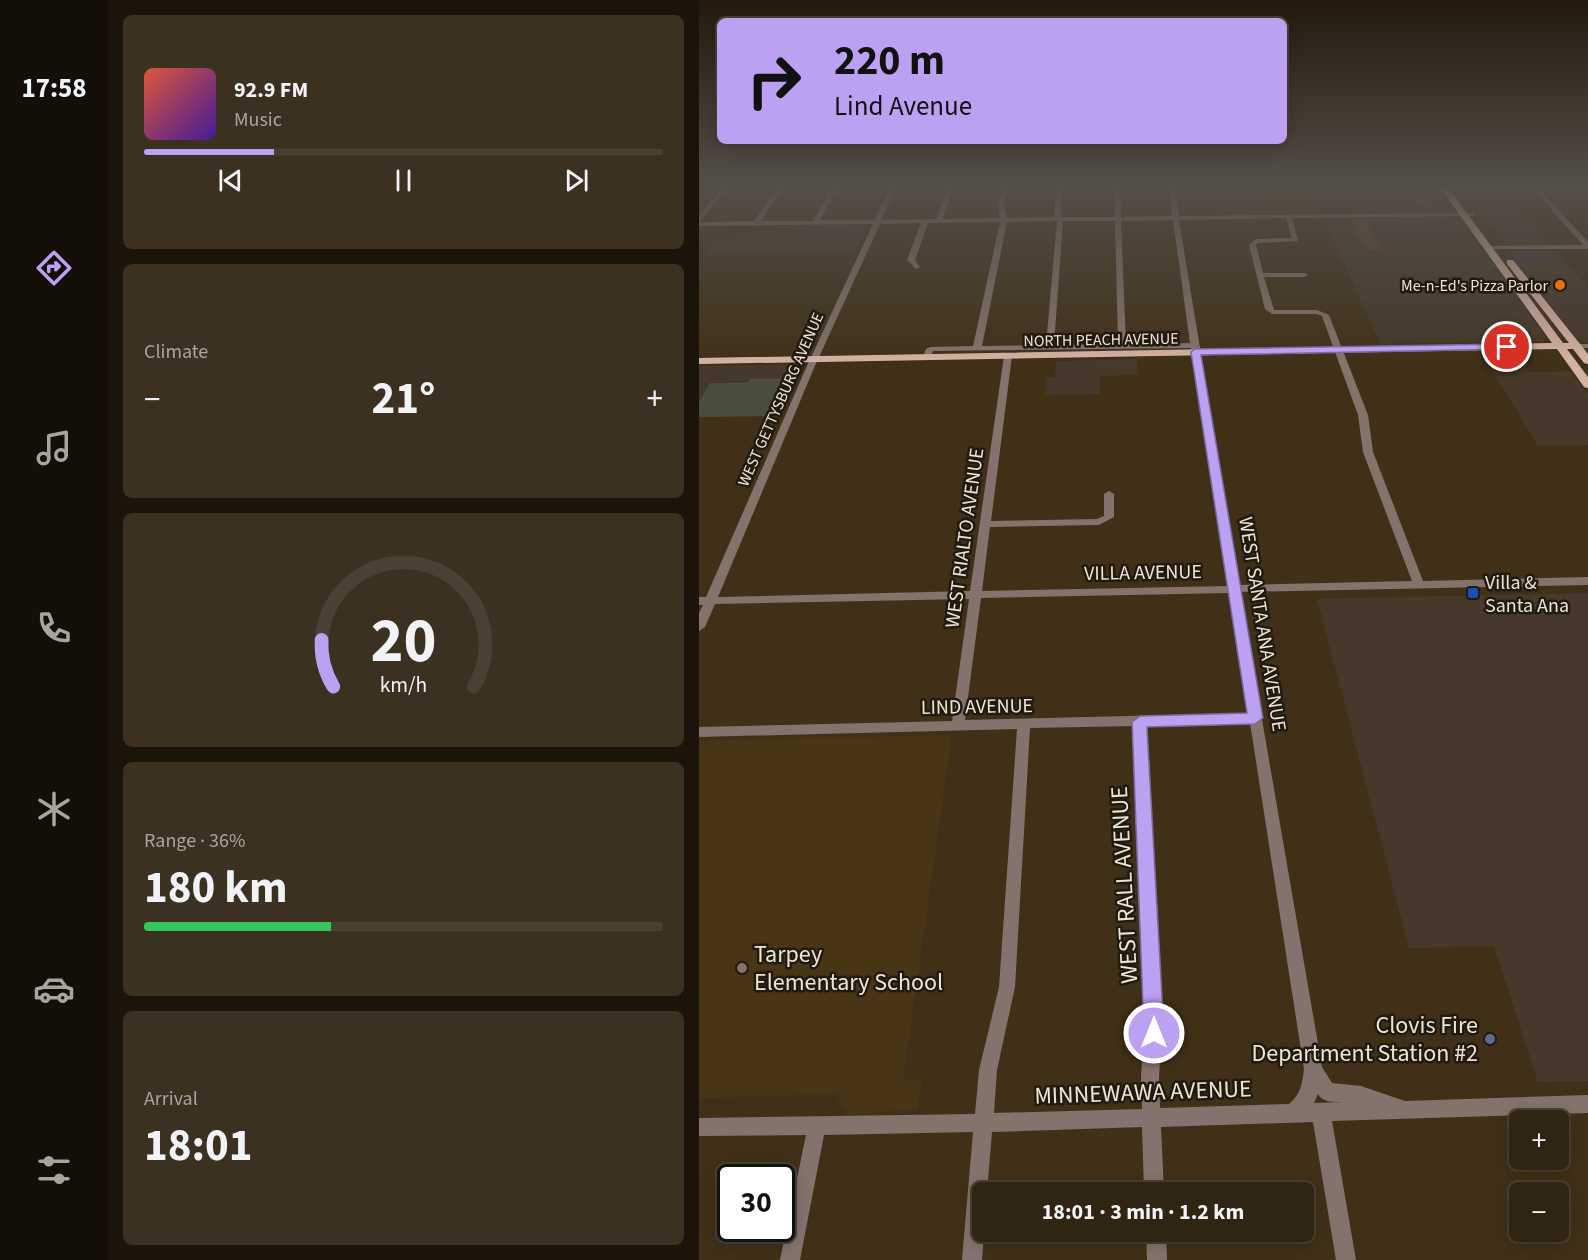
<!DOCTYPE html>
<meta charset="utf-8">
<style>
:root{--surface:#302412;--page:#3c3020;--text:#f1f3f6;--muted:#a8a49f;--line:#4b4132;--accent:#bca0f2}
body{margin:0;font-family:"Source Sans 3",sans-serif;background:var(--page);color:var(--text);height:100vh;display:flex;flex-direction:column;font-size:22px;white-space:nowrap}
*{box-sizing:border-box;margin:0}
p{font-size:20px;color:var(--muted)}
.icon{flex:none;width:33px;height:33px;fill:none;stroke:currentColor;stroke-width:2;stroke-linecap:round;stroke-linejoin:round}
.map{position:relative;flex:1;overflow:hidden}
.details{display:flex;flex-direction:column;gap:15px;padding:15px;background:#1a140a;width:591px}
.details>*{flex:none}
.banner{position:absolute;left:18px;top:18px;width:570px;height:126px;border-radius:9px;box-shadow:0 3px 15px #0003,0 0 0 2px var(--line);background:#bca0f2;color:#111;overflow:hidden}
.fabs{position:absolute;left:810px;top:1110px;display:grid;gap:12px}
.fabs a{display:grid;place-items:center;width:60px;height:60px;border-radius:9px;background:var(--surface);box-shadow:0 3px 15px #0003,0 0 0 2px var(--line);font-size:30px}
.speed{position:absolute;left:18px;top:1164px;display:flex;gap:12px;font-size:30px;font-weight:700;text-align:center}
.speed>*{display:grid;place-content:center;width:78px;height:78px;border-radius:50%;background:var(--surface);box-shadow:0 3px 15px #0003,0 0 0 2px var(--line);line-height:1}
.speed .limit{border:3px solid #111;border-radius:9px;background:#fff;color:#111}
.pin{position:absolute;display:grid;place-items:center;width:51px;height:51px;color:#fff;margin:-26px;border:3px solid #fff;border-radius:50%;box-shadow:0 2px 6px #0007}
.me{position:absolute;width:66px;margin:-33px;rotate:0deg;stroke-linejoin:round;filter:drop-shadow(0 0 4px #0008)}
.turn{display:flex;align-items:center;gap:21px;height:126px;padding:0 18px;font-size:27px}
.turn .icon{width:78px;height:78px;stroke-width:2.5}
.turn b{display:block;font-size:42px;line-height:51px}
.big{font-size:45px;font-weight:700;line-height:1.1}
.details .widget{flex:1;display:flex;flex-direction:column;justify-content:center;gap:9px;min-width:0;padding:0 21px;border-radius:9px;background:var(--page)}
.details .dial{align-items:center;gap:0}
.dial svg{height:156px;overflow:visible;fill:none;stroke:var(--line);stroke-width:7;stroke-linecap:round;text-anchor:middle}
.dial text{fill:var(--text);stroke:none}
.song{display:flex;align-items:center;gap:18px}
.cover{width:72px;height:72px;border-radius:9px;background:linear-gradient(135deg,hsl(10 70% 55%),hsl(260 70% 35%))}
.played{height:6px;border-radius:3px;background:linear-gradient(90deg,var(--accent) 25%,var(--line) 25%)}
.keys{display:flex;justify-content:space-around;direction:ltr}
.heat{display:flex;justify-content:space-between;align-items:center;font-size:33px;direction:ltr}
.charge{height:9px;border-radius:4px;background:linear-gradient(90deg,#34c759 36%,var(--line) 0)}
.trip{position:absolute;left:273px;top:1182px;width:342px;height:60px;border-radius:9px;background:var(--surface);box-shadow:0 3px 15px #0003,0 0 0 2px var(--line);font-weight:700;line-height:60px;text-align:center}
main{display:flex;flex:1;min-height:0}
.tabs{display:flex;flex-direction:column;width:108px;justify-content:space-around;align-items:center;background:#130e07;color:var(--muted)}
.tabs .icon{width:42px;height:42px}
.tabs .current{color:var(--accent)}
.tabs b{font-size:27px;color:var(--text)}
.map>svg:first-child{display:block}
</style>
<main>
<nav class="tabs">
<b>17:58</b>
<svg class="icon current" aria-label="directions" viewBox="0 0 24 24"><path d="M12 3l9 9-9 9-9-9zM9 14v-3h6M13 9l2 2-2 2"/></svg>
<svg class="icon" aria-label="music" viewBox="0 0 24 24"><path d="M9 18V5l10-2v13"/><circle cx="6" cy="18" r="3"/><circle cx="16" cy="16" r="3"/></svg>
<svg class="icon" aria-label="phone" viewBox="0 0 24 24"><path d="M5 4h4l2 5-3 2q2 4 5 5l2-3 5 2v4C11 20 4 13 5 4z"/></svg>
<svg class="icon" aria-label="climate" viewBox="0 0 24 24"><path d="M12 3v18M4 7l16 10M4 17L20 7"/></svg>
<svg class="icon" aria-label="car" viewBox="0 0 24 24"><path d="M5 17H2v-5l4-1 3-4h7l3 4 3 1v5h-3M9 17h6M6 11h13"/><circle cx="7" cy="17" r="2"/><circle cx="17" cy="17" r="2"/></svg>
<svg class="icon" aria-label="filters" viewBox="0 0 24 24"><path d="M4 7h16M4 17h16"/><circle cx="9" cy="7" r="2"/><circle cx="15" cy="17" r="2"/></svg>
</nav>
<section class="details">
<div class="widget">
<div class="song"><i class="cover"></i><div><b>92.9 FM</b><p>Music</p></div></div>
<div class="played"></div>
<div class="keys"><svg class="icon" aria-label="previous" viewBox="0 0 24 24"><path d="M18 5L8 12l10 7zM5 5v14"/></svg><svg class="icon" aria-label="pause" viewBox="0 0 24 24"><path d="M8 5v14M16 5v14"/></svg><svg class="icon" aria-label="next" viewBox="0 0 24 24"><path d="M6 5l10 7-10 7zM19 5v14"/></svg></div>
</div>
<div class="widget"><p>Climate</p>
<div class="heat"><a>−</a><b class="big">21°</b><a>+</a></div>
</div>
<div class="widget dial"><svg viewBox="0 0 100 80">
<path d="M14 69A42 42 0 1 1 86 69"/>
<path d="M14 69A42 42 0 0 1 8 45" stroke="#bca0f2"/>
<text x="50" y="56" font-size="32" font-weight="700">20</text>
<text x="50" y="72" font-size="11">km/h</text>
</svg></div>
<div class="widget"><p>Range · 36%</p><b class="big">180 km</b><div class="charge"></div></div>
<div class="widget"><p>Arrival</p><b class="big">18:01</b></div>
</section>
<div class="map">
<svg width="889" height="1260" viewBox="0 0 889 1260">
<rect width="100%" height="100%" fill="#403018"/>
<path fill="#46382a" d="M685 185H736L755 211 701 213Z
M767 191H805L852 245H805L764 193Z
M755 216 761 218 778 243 776 245 785 252 801 272 847 338 844 341 681 344 625 218Z
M107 225H169L156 252 6 254 17 238 100 237Z
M839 251H857L889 288V343L877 338 818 263 846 261Z
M782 352H816L830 372 871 371 889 394V445L839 446Z
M438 359 439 375 401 376V394L346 395 347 377H356L357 361Z
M99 364 102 365 96 378 11 383 0 402V366Z
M889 593V1081L839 1082 795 946 710 948 618 599Z"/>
<path fill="#453541" d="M813 251H839L847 261 818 263 810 252Z"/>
<path fill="#483515" d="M610 186 623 214 558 215 549 187Z
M253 735 204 1080H223L219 1109 148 1115 137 1094 0 1098V741Z"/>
<path fill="#4a4e3b" d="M96 378 81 416 0 417V402L11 383 49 382 51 379Z"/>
<path fill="#604030" d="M720 187 728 198 732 205H718L706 188Z
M666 219 683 250H667L651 220Z"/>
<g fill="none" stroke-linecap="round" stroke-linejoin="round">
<path fill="#83736c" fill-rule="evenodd" d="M25 185H31L0 222V216Z
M80 185H86L62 221H114L134 185H140L121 220H176L192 185H198L182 220 237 219 249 185H255L244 219 301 218 299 206 304 185H310L305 206 308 218 355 217 357 185H363L362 217H416L415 185H421L422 217 473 216 469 185H475L480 216 776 213 777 214 774 216 593 218 599 241 559 243 557 245 564 273H605L609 275 605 277H565L575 310H618L630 315 669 415 674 452 724 581 889 577V585L541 592 623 1067 633 1083 662 1086 706 1101 889 1095V1113L633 1121 657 1260H637L614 1122 462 1127 465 1192H445L443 1127 293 1132 288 1192H284V1232H285L283 1260H263L274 1132 125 1135 101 1260H81L107 1135 0 1136V1118L276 1114 280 1070 300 987 318 729 0 737V727L253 721 270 599 16 604 6 627 0 631V613L4 605H0V597H7L107 368 174 224 0 226V222L55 221ZM587 218 593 238 557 239 550 245 566 309 573 314H617L623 316 659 415 664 452 713 581 540 585 480 220ZM474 220 491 343 427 344 422 221ZM358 221 347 345 283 346 308 222ZM364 221H416L419 344 355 345ZM301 222 274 346 231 347 227 349 224 357 231 359 234 351 492 348 529 586 283 591 291 527 400 525 415 517V494L410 491 405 494V516L398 519 292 521 313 356 309 353 305 356 271 591 19 597 115 368 181 224 222 223 208 260 217 269 221 267 216 260 229 223ZM530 593 549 713 266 720 282 598ZM551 723 605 1069C603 1084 602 1094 590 1104L461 1108 460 1077 464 1012 448 725ZM435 726 446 1012 442 1077 443 1109 295 1113 298 1070 316 987 331 728ZM619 1094C624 1103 635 1102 645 1102L615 1103Z
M889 186V190H841L889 242V249H787V247L789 246 884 245 835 190 746 191 743 189 746 187Z
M874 344H889V348H874Z
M447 1232H467L468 1260H448Z"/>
<path fill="#d3b2a3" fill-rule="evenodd" d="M739 185H747L864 343H870L808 264V260H814L889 354V364L885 363 874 349H868L889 377V388L885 387 858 349 0 364V358L853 343Z"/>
</g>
<linearGradient id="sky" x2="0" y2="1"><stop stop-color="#231a0d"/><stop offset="0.51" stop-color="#534e48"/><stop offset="1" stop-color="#534e48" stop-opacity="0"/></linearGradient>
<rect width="889" height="362" fill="url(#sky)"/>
<path fill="#bca0f2" stroke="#7a689d" stroke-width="1.5" d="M808 344 813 347 812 349 502 355 564 718 556 724 448 727 465 1033 462 1040 455 1043 448 1040 445 1033 433 722 441 716 548 713 492 352 496 349Z"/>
<circle fill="#e8710a" stroke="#211a0f" stroke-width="2" cx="861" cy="285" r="6"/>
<rect fill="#1a4fb4" stroke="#211a0f" stroke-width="2" x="768" y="587" width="12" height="12" rx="3"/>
<circle fill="#8d6e63" stroke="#211a0f" stroke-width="2" cx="43" cy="968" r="6"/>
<circle fill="#5c6f8a" stroke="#211a0f" stroke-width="2" cx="791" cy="1039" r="6"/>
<g text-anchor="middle" stroke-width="5" stroke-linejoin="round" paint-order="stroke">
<g font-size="16" fill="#eee4d6" stroke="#211a0f" text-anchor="end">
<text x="849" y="291">Me-n-Ed's Pizza Parlor</text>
</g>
<g font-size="16" fill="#eee4d6" stroke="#211a0f">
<text transform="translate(402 339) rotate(-1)" y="6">NORTH PEACH AVENUE</text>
<text transform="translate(81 399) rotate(-66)" y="6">WEST GETTYSBURG AVENUE</text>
</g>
<g font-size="20" fill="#eee4d6" stroke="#211a0f">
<text transform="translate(265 538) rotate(-82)" y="7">WEST RIALTO AVENUE</text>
<text transform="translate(444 572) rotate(-1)" y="7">VILLA AVENUE</text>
<text transform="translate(564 624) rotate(81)" y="7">WEST SANTA ANA AVENUE</text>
<text transform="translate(278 706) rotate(-1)" y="7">LIND AVENUE</text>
</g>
<g font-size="20" fill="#eee4d6" stroke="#211a0f" text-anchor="start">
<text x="786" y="589">Villa &amp;<tspan x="786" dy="23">Santa Ana</tspan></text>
</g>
<g font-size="24" fill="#eee4d6" stroke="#211a0f">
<text transform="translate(425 885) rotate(-93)" y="8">WEST RALL AVENUE</text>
<text transform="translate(444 1092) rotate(-2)" y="8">MINNEWAWA AVENUE</text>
</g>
<g font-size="24" fill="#eee4d6" stroke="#211a0f" text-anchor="start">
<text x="55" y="962">Tarpey<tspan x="55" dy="28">Elementary School</tspan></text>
<text x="779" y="1033" text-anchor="end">Clovis Fire<tspan x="779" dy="28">Department Station #2</tspan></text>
</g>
</g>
</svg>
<div class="fabs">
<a>+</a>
<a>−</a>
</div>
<div class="speed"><div class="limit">30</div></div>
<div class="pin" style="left:808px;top:347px;background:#d93025"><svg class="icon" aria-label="arrive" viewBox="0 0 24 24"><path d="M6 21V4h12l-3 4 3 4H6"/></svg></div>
<svg class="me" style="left:455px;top:1033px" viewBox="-20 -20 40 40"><circle r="17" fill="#bca0f2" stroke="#fff" stroke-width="3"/><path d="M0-11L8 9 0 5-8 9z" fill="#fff"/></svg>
<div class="trip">18:01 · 3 min · 1.2 km</div>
<div class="banner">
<div class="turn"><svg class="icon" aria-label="right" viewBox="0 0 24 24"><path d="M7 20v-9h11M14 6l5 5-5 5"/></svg><div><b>220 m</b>Lind Avenue</div></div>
</div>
</div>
</main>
